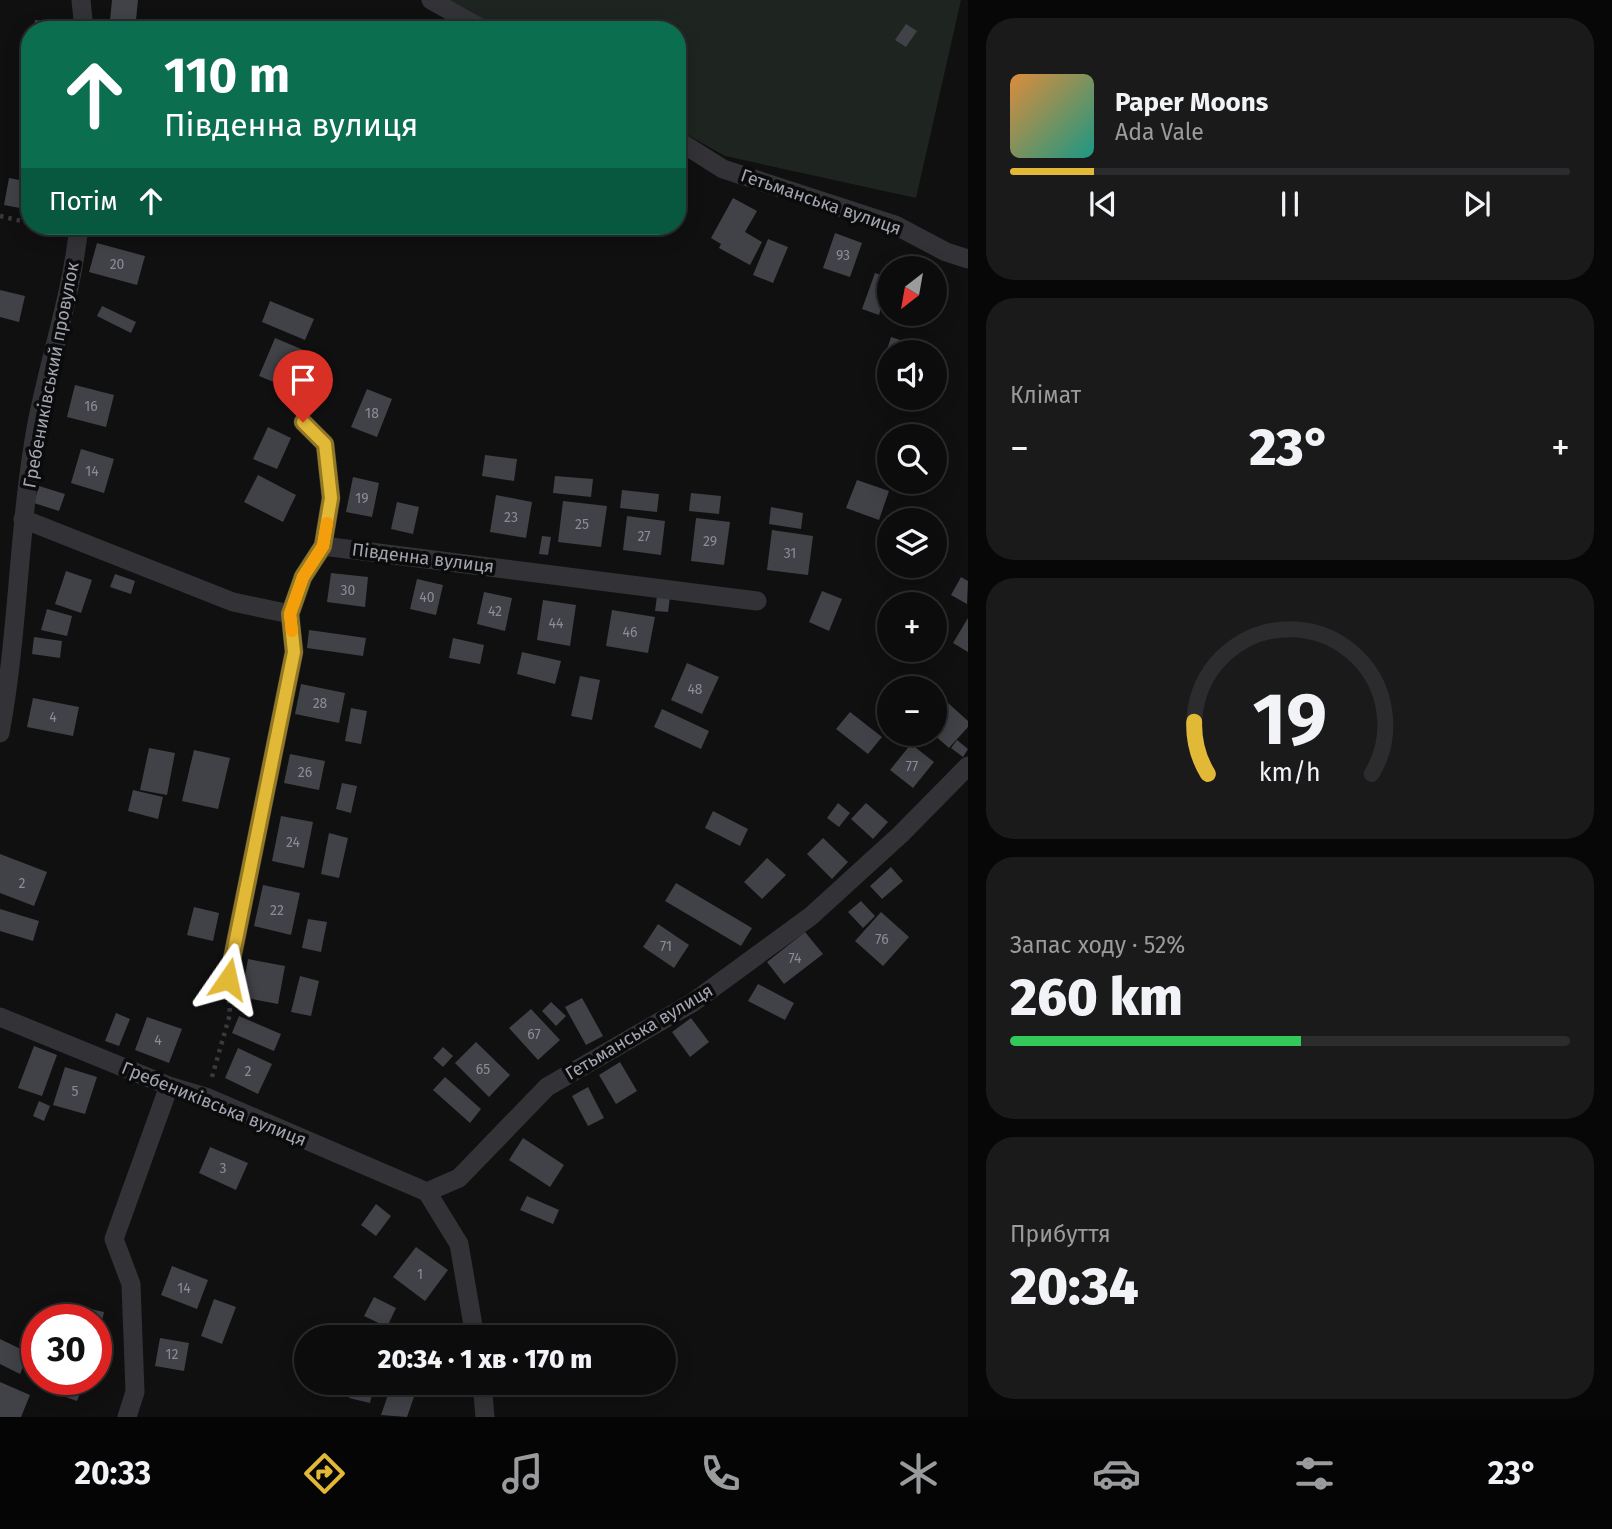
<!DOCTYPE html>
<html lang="uk">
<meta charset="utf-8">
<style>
:root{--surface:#0c0c0d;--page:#1a1a1b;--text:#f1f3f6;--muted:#9a9b9d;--line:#2c2c2e;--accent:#e2b837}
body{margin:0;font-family:"Fira Sans",sans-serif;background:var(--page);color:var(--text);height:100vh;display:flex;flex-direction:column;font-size:26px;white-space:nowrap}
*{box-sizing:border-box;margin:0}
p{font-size:23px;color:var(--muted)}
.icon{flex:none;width:38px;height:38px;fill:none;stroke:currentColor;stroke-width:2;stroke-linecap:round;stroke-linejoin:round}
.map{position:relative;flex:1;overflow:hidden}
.drawer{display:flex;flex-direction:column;gap:18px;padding:18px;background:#070707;width:644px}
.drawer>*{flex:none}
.hud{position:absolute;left:21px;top:21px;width:665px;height:214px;border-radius:28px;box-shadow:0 4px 18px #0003,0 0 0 2px var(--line);background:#0b6e4f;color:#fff;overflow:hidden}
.needle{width:46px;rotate:211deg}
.buttons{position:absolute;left:877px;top:256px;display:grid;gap:14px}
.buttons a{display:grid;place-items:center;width:70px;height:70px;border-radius:50%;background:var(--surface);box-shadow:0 4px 18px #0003,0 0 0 2px var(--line);font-size:35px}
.speed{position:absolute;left:21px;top:1304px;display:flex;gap:14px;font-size:35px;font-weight:700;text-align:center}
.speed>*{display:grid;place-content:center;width:91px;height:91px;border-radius:50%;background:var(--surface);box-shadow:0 4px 18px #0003,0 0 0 2px var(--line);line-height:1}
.speed .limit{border:10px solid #d22;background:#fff;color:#111}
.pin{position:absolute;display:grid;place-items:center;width:60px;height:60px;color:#fff;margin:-72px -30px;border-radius:50% 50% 50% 0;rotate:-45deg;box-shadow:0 0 7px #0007}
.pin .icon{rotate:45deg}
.me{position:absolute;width:77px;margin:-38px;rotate:11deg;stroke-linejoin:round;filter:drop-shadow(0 0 5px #0008)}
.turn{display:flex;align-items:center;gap:24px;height:147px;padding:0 28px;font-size:32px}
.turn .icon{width:91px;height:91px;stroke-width:2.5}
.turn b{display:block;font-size:49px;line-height:60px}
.then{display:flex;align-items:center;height:66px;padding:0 28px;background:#0003;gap:14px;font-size:26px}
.big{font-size:52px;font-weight:800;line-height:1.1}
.drawer .widget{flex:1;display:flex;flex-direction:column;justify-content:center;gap:10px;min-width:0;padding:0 24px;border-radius:28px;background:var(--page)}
.drawer .dial{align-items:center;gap:0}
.dial svg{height:182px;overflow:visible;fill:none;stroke:var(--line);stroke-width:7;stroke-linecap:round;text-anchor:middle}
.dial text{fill:var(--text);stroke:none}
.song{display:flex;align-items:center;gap:21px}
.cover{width:84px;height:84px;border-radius:10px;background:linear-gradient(135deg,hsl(30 70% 55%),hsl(170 70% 35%))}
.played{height:7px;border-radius:4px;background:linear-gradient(90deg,var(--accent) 15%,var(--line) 15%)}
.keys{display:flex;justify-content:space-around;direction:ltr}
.heat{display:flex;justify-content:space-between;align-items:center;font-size:38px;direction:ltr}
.charge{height:10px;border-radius:5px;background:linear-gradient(90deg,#34c759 52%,var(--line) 0)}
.trip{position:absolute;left:294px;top:1325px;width:382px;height:70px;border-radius:35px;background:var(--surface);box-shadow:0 4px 18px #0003,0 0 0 2px var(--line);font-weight:800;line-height:70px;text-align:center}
.tab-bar{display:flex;height:112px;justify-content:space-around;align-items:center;background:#050505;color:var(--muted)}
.tab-bar .icon{width:49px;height:49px}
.tab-bar .active{color:var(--accent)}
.tab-bar b{font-size:32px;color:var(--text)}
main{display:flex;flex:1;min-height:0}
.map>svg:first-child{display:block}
</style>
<main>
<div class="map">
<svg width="968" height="1417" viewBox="0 0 968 1417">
<rect width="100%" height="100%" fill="#101011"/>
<path fill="#1e2520" d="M450 0H961L916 198 725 156 677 129V30H502Z"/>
<path fill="#414247" d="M112 0H138L135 30H109Z
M35 20 62 23V30H34Z
M906 24 917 31 906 47 895 40Z
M9 178 30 182V210L4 205Z
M733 198 757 211 745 232 762 242 750 265 719 248 721 244 711 238Z
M835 233 862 243 850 277 823 268Z
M768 239 788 247 773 283 753 275Z
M97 243 145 256 137 285 89 272Z
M875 273 889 278 879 315 862 309Z
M0 290 25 296 19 322 0 317Z
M270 301 314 319 305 340 262 322Z
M102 306 136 322 131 333 97 316Z
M891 337 933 351V352H889V364L883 362Z
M275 338 313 354 298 392 259 376Z
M75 385 114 395 106 427 67 417Z
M367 389 392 399 377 437 351 427Z
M268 427 291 438 277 469 253 459Z
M81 449 114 459 104 493 71 483Z
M485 455 517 459 514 481 482 476Z
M258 475 296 495 283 522 244 502Z
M555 476 593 479 591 497 553 493Z
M353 477 379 483 372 517 346 512Z
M857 480 889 491 879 520 846 508Z
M39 486 65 494 59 511 34 503Z
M622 490 659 494 657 512 620 508Z
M691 493 721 496 719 514 689 511Z
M496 495 532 502 526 538 490 532Z
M563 501 607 506 601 547 558 542Z
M397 502 419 507 413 534 391 529Z
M771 507 803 513 801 529 769 524Z
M627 516 665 521 661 555 623 550Z
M696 518 730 522 724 565 691 561Z
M772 530 813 536 808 575 767 570Z
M542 536 551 537 548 555 539 554Z
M66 571 92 580 81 613 55 604Z
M331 573 368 577 365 607 327 602Z
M115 574 135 581 131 594 110 587Z
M961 577 968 581 967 604 951 595Z
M417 579 443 585 436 615 410 609Z
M822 591 842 599 829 631 809 622Z
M484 592 512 598 505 631 477 624Z
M657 596 670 597 668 612 655 611Z
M543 600 576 605 570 646 537 640Z
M47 609 72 616 67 636 41 630Z
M612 610 655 617 648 653 606 646Z
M968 618V652L953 643Z
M309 630 366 638 363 656 307 648Z
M34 637 62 641 60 658 32 654Z
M453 638 484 645 480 664 449 658Z
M522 652 561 661 555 684 517 674Z
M687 663 719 677 702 714 671 700Z
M580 676 600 680 592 720 571 716Z
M301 684 345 693 339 723 295 714Z
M33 698 79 707 73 736 27 727Z
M948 703 968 721V727L949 748 932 733 934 717Z
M351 708 367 711 361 744 345 741Z
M662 709 709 731 701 749 654 727Z
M850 712 882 737 868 754 836 729Z
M957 740 968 749 963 757 951 748Z
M911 744 934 762 913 788 890 770Z
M149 748 175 753 167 795 140 790Z
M194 750 230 758 218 809 182 801Z
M290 754 325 761 319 790 284 783Z
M342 783 357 786 351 813 336 809Z
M133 790 163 797 158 819 128 811Z
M838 803 850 813 839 827 827 818Z
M866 803 888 822 873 839 851 819Z
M713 811 748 829 740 846 705 828Z
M281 816 313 822 304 868 272 861Z
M329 833 348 838 339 878 321 874Z
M823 838 848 862 832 879 807 854Z
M0 854 47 872 34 906 0 893Z
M767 858 786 875 762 899 744 882Z
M891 867 903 881 882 899 870 886Z
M676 883 752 928 741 946 665 901Z
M263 885 300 893 291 935 254 926Z
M861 901 875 916 863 928 848 912Z
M194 907 219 913 213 941 187 935Z
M0 909 39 921 33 941 0 931Z
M881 912 909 937 883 966 855 941Z
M308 919 327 922 321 952 302 948Z
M658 924 689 945 674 968 643 947Z
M805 932 823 954 784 984 767 962Z
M248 959 285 966 278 1004 241 997Z
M300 976 319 981 311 1016 291 1012Z
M758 984 794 1003 785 1020 748 1001Z
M582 998 603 1036 586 1045 565 1007Z
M551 1002 566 1016 556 1026 542 1011Z
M531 1009 560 1040 538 1060 509 1028Z
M116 1013 130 1019 119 1046 105 1041Z
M239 1016 281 1034 274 1051 232 1033Z
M147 1017 182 1029 169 1063 135 1050Z
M691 1018 709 1042 690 1057 672 1032Z
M476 1042 510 1075 489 1097 455 1063Z
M34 1046 57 1055 42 1096 18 1088Z
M443 1047 453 1056 443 1067 433 1058Z
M238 1048 272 1064 258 1094 225 1078Z
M620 1062 637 1091 616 1104 599 1075Z
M65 1067 97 1077 85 1114 53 1105Z
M445 1077 481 1109 470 1123 433 1090Z
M588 1087 604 1118 588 1126 572 1096Z
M39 1101 50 1106 44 1121 33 1116Z
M523 1138 564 1165 550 1187 509 1160Z
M210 1147 248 1163 236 1190 199 1173Z
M527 1196 559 1210 553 1224 520 1210Z
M376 1204 391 1216 376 1236 361 1225Z
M416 1247 448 1270 425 1301 393 1277Z
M172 1266 208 1280 197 1309 161 1295Z
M374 1297 396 1308 387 1327 364 1316Z
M214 1299 236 1307 222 1344 201 1336Z
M72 1305 104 1312 97 1342 96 1320H69Z
M351 1327 375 1337H347Z
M430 1331V1337H398L397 1332Z
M160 1338 189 1343 184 1371 155 1366Z
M0 1339 29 1353 20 1374 0 1364Z
M57 1379H85L77 1401 52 1392Z
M0 1382 30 1395 21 1417H0Z
M353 1382H375L370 1403 349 1398Z
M391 1386 415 1394 407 1417 381 1415Z"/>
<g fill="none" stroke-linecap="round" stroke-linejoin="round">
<path stroke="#393a3e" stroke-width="4.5" stroke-dasharray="3.5 5" stroke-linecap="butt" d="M0 216 30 223
M212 1077 230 1014 229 997"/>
<path stroke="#333337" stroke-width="19" d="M81 0 84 30
M431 0 484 30
M677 140 723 169 895 225 946 252 968 259
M303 422 325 444 331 498 323 546
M23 519 233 602 290 614 303 577 323 546 757 601
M0 733C19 631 18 526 37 423 50 357 72 293 79 226
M228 979 294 652 290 614
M0 1017 169 1086 206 1097 427 1192
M475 1337 459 1244 427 1192 459 1178 547 1087 692 1003 811 916 901 834 968 766
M482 1382 485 1417
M127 1417 135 1392 131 1284 114 1239 169 1086"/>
</g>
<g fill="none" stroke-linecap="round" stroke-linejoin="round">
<defs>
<path id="route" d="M228 979 294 652 290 614 303 577 323 546 331 498 325 444 303 422"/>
</defs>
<use href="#route" stroke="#937824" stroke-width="18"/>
<use href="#route" stroke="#e2b837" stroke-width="12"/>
<path stroke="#f59e0b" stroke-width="12" d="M292 631 290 614 303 577 323 546 327 523"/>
</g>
<g text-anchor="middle" stroke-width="7" stroke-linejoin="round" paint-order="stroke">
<g font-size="14" fill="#8a8c96">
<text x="843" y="260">93</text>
<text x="117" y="269">20</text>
<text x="91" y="411">16</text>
<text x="372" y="418">18</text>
<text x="92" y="476">14</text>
<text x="362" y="503">19</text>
<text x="511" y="522">23</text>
<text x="582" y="529">25</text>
<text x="644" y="541">27</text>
<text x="710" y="546">29</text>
<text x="790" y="558">31</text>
<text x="348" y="595">30</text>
<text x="427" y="602">40</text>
<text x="495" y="616">42</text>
<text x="556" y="628">44</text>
<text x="630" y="637">46</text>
<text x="695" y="694">48</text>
<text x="320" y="708">28</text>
<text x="53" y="722">4</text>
<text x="912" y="771">77</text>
<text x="305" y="777">26</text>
<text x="293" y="847">24</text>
<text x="22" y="888">2</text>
<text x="277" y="915">22</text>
<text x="882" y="944">76</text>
<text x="666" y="951">71</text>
<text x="795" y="963">74</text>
<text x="534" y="1039">67</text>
<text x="158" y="1045">4</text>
<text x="483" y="1074">65</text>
<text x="248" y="1076">2</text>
<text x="75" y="1096">5</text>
<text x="223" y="1173">3</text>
<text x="420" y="1279">1</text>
<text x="184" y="1293">14</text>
<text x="172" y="1359">12</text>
</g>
<g font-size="18" fill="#a2a5b1" stroke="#0b0b0c">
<text transform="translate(821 202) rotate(19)" y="6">Гетьманська вулиця</text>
<text transform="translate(51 375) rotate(-79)" y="6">Гребениківський провулок</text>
<text transform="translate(423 558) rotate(7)" y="6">Південна вулиця</text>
<text transform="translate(639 1032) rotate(-31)" y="6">Гетьманська вулиця</text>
<text transform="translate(214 1104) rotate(22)" y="6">Гребениківська вулиця</text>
</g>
</g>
</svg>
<div class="buttons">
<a><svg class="needle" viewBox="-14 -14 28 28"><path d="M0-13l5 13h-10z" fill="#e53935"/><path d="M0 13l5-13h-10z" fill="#9a9b9d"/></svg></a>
<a><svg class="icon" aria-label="sound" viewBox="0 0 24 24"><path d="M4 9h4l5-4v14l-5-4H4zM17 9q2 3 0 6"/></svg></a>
<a><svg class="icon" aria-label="search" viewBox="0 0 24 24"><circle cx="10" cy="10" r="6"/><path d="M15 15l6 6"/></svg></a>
<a><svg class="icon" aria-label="layers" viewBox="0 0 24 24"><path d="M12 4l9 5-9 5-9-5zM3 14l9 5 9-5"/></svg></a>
<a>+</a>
<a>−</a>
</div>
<div class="speed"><div class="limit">30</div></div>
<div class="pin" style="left:303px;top:422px;background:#d93025"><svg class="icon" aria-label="arrive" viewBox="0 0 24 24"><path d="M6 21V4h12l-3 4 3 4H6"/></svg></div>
<svg class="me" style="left:228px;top:979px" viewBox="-20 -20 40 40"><path d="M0-17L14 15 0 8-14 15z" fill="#e2b837" stroke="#fff" stroke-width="4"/></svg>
<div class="trip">20:34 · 1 хв · 170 m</div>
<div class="hud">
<div class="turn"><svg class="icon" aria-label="ahead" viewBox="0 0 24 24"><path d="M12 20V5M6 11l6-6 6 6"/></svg><div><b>110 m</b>Південна вулиця</div></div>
<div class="then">Потім<svg class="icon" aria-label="ahead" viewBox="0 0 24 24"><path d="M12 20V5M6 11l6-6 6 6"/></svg></div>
</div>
</div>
<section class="drawer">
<div class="widget">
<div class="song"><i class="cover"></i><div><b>Paper Moons</b><p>Ada Vale</p></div></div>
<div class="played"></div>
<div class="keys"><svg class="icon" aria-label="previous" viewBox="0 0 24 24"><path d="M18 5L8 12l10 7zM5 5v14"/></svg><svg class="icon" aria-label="pause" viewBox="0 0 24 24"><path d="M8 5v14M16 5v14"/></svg><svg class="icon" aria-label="next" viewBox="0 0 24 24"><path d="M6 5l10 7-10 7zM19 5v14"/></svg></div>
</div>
<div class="widget"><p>Клімат</p>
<div class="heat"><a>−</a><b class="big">23°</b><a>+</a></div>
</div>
<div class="widget dial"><svg viewBox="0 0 100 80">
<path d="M14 69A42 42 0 1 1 86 69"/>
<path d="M14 69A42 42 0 0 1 8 46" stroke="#e2b837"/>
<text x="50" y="56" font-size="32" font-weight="700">19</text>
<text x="50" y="72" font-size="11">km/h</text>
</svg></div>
<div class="widget"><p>Запас ходу · 52%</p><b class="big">260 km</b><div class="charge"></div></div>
<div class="widget"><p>Прибуття</p><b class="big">20:34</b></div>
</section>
</main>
<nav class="tab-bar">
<b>20:33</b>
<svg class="icon active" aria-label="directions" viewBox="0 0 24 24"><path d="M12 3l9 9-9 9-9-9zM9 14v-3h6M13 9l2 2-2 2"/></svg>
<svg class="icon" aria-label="music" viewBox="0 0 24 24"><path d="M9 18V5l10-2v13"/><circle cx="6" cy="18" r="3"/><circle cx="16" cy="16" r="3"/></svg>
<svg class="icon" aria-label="phone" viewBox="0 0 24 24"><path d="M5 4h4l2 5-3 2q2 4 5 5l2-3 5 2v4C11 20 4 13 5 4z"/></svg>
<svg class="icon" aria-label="climate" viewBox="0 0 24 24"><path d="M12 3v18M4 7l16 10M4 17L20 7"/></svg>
<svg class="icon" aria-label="car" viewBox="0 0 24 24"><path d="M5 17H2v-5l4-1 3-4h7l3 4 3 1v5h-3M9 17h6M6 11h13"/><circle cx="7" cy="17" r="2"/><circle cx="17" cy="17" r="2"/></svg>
<svg class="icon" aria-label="filters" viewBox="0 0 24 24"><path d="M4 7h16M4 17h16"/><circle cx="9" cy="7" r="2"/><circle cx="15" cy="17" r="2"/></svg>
<b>23°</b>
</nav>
